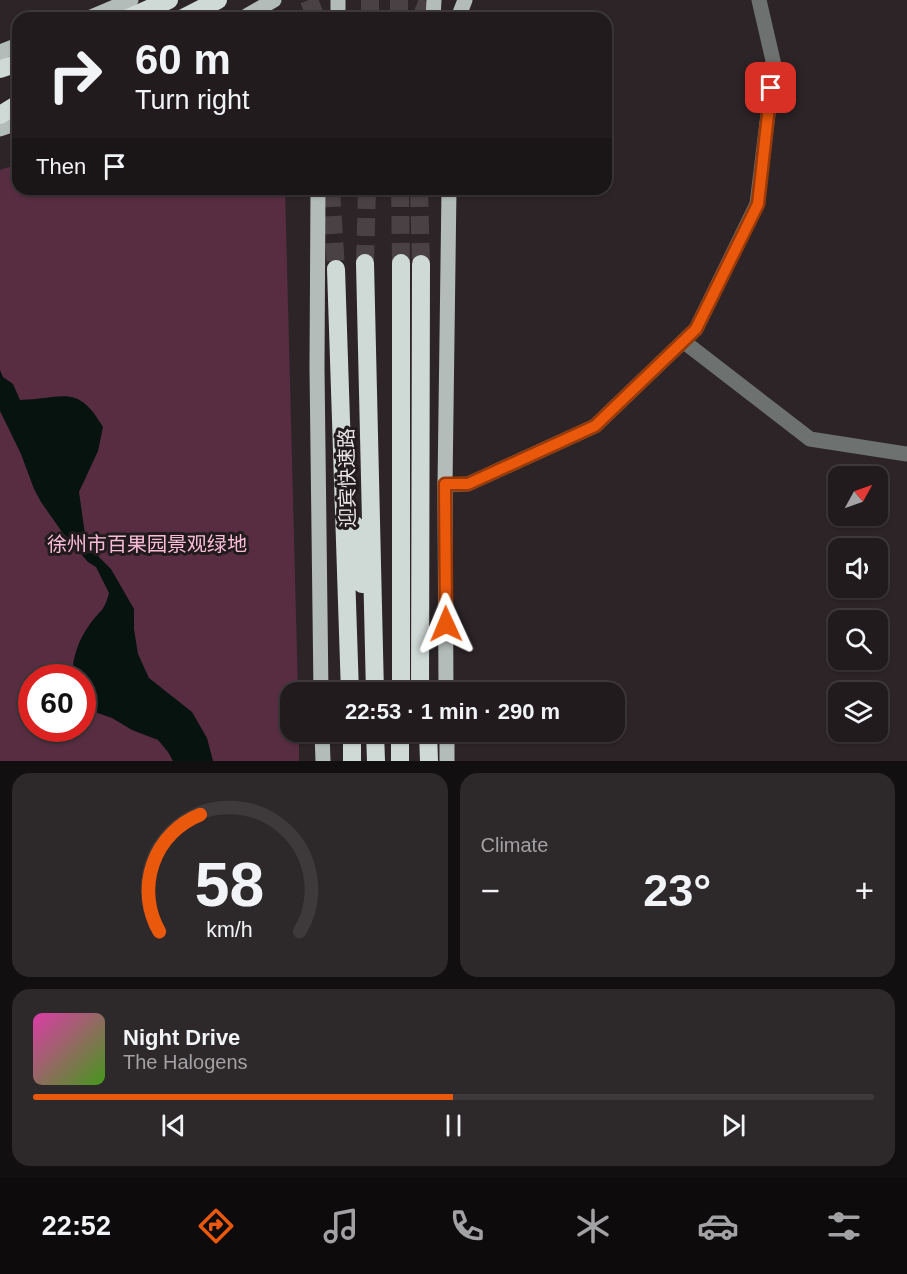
<!DOCTYPE html>
<meta charset="utf-8">
<style>
:root{--surface:#211b1d;--page:#2d282a;--text:#f1f3f6;--muted:#a2a1a4;--line:#3e393b;--accent:#ea580c}
body{margin:0;font-family:Helvetica,"Noto Sans SC",sans-serif;background:var(--page);color:var(--text);height:100vh;display:flex;flex-direction:column;font-size:22px;white-space:nowrap}
*{box-sizing:border-box;margin:0}
p{font-size:20px;color:var(--muted)}
.icon{flex:none;width:33px;height:33px;fill:none;stroke:currentColor;stroke-width:2;stroke-linecap:round;stroke-linejoin:round}
.map{position:relative;height:761px;overflow:hidden}
.panel{display:flex;flex-direction:column;gap:12px;padding:12px;background:#120f10;flex:1}
.panel>*{flex:none}
.guide{position:absolute;left:12px;top:12px;width:600px;height:183px;border-radius:18px;box-shadow:0 2px 4px #0004,0 0 0 2px var(--line);background:#211b1d;color:var(--text);overflow:hidden}
.needle{width:39px;rotate:50deg}
.fabs{position:absolute;left:828px;top:466px;display:grid;gap:12px}
.fabs a{display:grid;place-items:center;width:60px;height:60px;border-radius:12px;background:var(--surface);box-shadow:0 2px 4px #0004,0 0 0 2px var(--line);font-size:30px}
.speed{position:absolute;left:18px;top:664px;display:flex;gap:12px;font-size:30px;font-weight:700;text-align:center}
.speed>*{display:grid;place-content:center;width:78px;height:78px;border-radius:50%;background:var(--surface);box-shadow:0 2px 4px #0004,0 0 0 2px var(--line);line-height:1}
.speed .limit{border:9px solid #d22;background:#fff;color:#111}
.pin{position:absolute;display:grid;place-items:center;width:51px;height:51px;color:#fff;margin:-26px;border-radius:12px;box-shadow:0 3px 9px #0006}
.me{position:absolute;width:66px;margin:-33px;rotate:359deg;stroke-linejoin:round;filter:drop-shadow(0 0 4px #0008)}
.turn{display:flex;align-items:center;gap:21px;height:126px;padding:0 24px;font-size:27px}
.turn .icon{width:78px;height:78px;stroke-width:2.5}
.turn b{display:block;font-size:42px;line-height:51px}
.then{display:flex;align-items:center;height:57px;padding:0 24px;background:#0003;gap:12px;font-size:22px}
.big{font-size:45px;font-weight:600;line-height:1.1}
.panel .tile{flex:1;display:flex;flex-direction:column;justify-content:center;gap:9px;min-width:0;padding:0 21px;border-radius:18px;background:var(--page)}
.panel .dial{align-items:center;gap:0}
.dial svg{height:156px;overflow:visible;fill:none;stroke:var(--line);stroke-width:7;stroke-linecap:round;text-anchor:middle}
.dial text{fill:var(--text);stroke:none}
.song{display:flex;align-items:center;gap:18px}
.cover{width:72px;height:72px;border-radius:9px;background:linear-gradient(135deg,hsl(320 70% 55%),hsl(100 70% 35%))}
.played{height:6px;border-radius:3px;background:linear-gradient(90deg,var(--accent) 50%,var(--line) 50%)}
.keys{display:flex;justify-content:space-around;direction:ltr}
.heat{display:flex;justify-content:space-between;align-items:center;font-size:33px;direction:ltr}
.panel .tiles{flex:1;display:grid;gap:12px;grid-template-columns:1fr 1fr}
.tile:last-child{grid-column:span 2}
.trip{position:absolute;left:280px;top:682px;width:345px;height:60px;border-radius:18px;background:var(--surface);box-shadow:0 2px 4px #0004,0 0 0 2px var(--line);font-weight:600;line-height:60px;text-align:center}
.tabs{display:flex;height:96px;justify-content:space-around;align-items:center;background:#0d0b0c;color:var(--muted)}
.tabs .icon{width:42px;height:42px}
.tabs .selected{color:var(--accent)}
.tabs b{font-size:27px;color:var(--text)}
.map>svg:first-child{display:block}
</style>
<div class="map">
<svg width="907" height="761" viewBox="0 0 907 761">
<rect width="100%" height="100%" fill="#2c2427"/>
<path fill="#582d42" fill-rule="evenodd" d="M18 164V189H285L298 693H291V732H299V761H0V170ZM32 678H82V729H32Z"/>
<path fill="#06130e" d="M0 370 3 377 13 384 20 400C64 399 77 383 103 427L98 451 79 492 85 534 99 557 111 569 134 609V629L138 654 149 678 192 712 207 738 213 761H173L168 752 158 740 132 730 112 718 89 710 83 702 82 678H72C72 659 78 640 90 624 100 610 104 612 109 593L96 567 88 562 62 532 41 502 34 489 21 454 0 411Z"/>
<g fill="none" stroke-linecap="round" stroke-linejoin="round">
<path stroke="#494144" stroke-width="18" stroke-dasharray="18 9" stroke-linecap="butt" d="M309 0 316 18
M399 0V18
M370 18V0
M421 18 428 0
M331 189 336 269
M400 189 401 263
M419 189 421 264
M365 263 367 189"/>
<path stroke="#6d716f" stroke-width="15" d="M683 341 810 439 907 454
M445 485 468 484 595 426 696 329 757 204 774 65 759 0"/>
<path stroke="#b3bcb8" stroke-width="15" d="M89 18 131 0
M243 18 274 0
M338 18V0
M433 18 434 0
M458 18 465 0
M0 52 18 45
M0 129 18 123
M318 189 317 368 321 693
M446 693 445 485 449 189
M322 732 323 761
M447 732V761"/>
<path stroke="#cfd9d5" stroke-width="18" d="M128 18 169 0
M183 18 218 0
M0 69 18 63
M0 115 18 104
M365 263 375 693
M336 269 350 693
M355 525 362 584
M401 693V263
M420 693 421 264
M352 732V761
M375 732 376 761
M428 732 429 761
M400 761V732"/>
</g>
<g fill="none" stroke-linecap="round" stroke-linejoin="round">
<defs>
<path id="route" d="M446 624 445 484H468L595 426 696 329 758 204 771 88"/>
</defs>
<use href="#route" stroke="#983908" stroke-width="15"/>
<use href="#route" stroke="#ea580c" stroke-width="10"/>
</g>
<g text-anchor="middle" stroke-width="6" stroke-linejoin="round" paint-order="stroke">
<g font-size="20" fill="#ebe6e8" stroke="#221b1e">
<text transform="translate(347 478) rotate(-91)" y="7">迎宾快速路</text>
</g>
<g font-size="20" fill="#fbbcd7" stroke="#221b1e">
<text x="147" y="551">徐州市百果园景观绿地</text>
</g>
</g>
</svg>
<div class="fabs">
<a><svg class="needle" viewBox="-14 -14 28 28"><path d="M0-13l5 13h-10z" fill="#e53935"/><path d="M0 13l5-13h-10z" fill="#a2a1a4"/></svg></a>
<a><svg class="icon" aria-label="sound" viewBox="0 0 24 24"><path d="M4 9h4l5-4v14l-5-4H4zM17 9q2 3 0 6"/></svg></a>
<a><svg class="icon" aria-label="search" viewBox="0 0 24 24"><circle cx="10" cy="10" r="6"/><path d="M15 15l6 6"/></svg></a>
<a><svg class="icon" aria-label="layers" viewBox="0 0 24 24"><path d="M12 4l9 5-9 5-9-5zM3 14l9 5 9-5"/></svg></a>
</div>
<div class="speed"><div class="limit">60</div></div>
<div class="pin" style="left:771px;top:88px;background:#d93025"><svg class="icon" aria-label="arrive" viewBox="0 0 24 24"><path d="M6 21V4h12l-3 4 3 4H6"/></svg></div>
<svg class="me" style="left:446px;top:624px" viewBox="-20 -20 40 40"><path d="M0-17L14 15 0 8-14 15z" fill="#ea580c" stroke="#fff" stroke-width="4"/></svg>
<div class="trip">22:53 · 1 min · 290 m</div>
<div class="guide">
<div class="turn"><svg class="icon" aria-label="right" viewBox="0 0 24 24"><path d="M7 20v-9h11M14 6l5 5-5 5"/></svg><div><b>60 m</b>Turn right</div></div>
<div class="then">Then<svg class="icon" aria-label="arrive" viewBox="0 0 24 24"><path d="M6 21V4h12l-3 4 3 4H6"/></svg></div>
</div>
</div>
<section class="panel">
<div class="tiles">
<div class="tile dial"><svg viewBox="0 0 100 80">
<path d="M14 69A42 42 0 1 1 86 69"/>
<path d="M14 69A42 42 0 0 1 35 9" stroke="#ea580c"/>
<text x="50" y="56" font-size="32" font-weight="700">58</text>
<text x="50" y="72" font-size="11">km/h</text>
</svg></div>
<div class="tile"><p>Climate</p>
<div class="heat"><a>−</a><b class="big">23°</b><a>+</a></div>
</div>
<div class="tile">
<div class="song"><i class="cover"></i><div><b>Night Drive</b><p>The Halogens</p></div></div>
<div class="played"></div>
<div class="keys"><svg class="icon" aria-label="previous" viewBox="0 0 24 24"><path d="M18 5L8 12l10 7zM5 5v14"/></svg><svg class="icon" aria-label="pause" viewBox="0 0 24 24"><path d="M8 5v14M16 5v14"/></svg><svg class="icon" aria-label="next" viewBox="0 0 24 24"><path d="M6 5l10 7-10 7zM19 5v14"/></svg></div>
</div>
</div>
</section>
<nav class="tabs">
<b>22:52</b>
<svg class="icon selected" aria-label="directions" viewBox="0 0 24 24"><path d="M12 3l9 9-9 9-9-9zM9 14v-3h6M13 9l2 2-2 2"/></svg>
<svg class="icon" aria-label="music" viewBox="0 0 24 24"><path d="M9 18V5l10-2v13"/><circle cx="6" cy="18" r="3"/><circle cx="16" cy="16" r="3"/></svg>
<svg class="icon" aria-label="phone" viewBox="0 0 24 24"><path d="M5 4h4l2 5-3 2q2 4 5 5l2-3 5 2v4C11 20 4 13 5 4z"/></svg>
<svg class="icon" aria-label="climate" viewBox="0 0 24 24"><path d="M12 3v18M4 7l16 10M4 17L20 7"/></svg>
<svg class="icon" aria-label="car" viewBox="0 0 24 24"><path d="M5 17H2v-5l4-1 3-4h7l3 4 3 1v5h-3M9 17h6M6 11h13"/><circle cx="7" cy="17" r="2"/><circle cx="17" cy="17" r="2"/></svg>
<svg class="icon" aria-label="filters" viewBox="0 0 24 24"><path d="M4 7h16M4 17h16"/><circle cx="9" cy="7" r="2"/><circle cx="15" cy="17" r="2"/></svg>
</nav>
